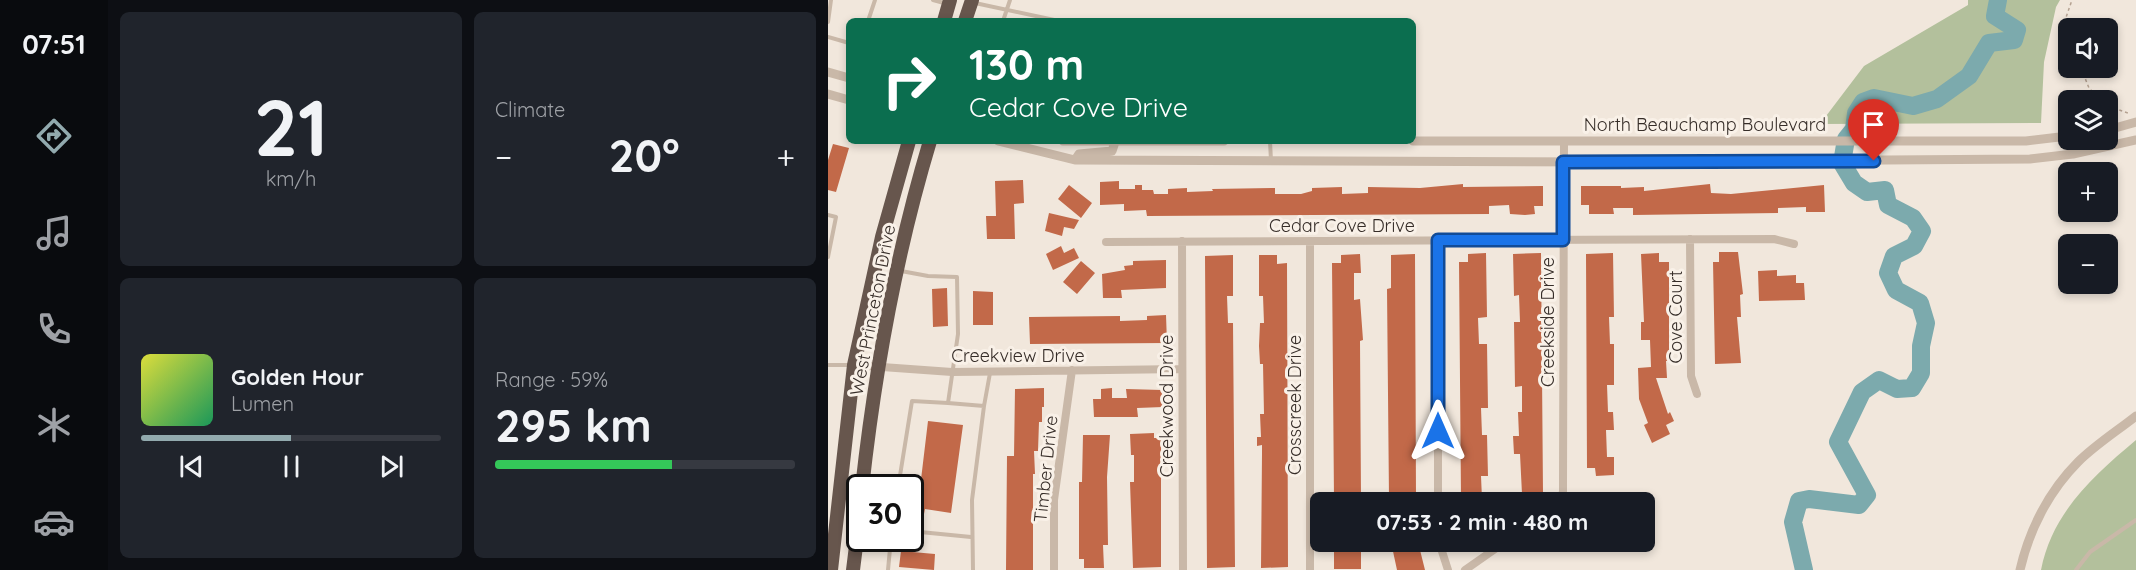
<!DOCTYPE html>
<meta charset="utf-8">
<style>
:root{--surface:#171b24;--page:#20242c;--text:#f1f3f6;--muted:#9ea1a6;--line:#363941;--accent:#92aaae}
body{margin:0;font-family:Quicksand,sans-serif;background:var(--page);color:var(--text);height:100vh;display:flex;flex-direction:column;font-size:22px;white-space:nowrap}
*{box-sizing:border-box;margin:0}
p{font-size:20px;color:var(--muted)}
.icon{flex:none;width:33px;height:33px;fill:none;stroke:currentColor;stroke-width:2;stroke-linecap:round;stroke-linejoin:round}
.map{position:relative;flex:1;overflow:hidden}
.side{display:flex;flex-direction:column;gap:12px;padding:12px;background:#0d0f14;width:720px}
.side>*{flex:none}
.guide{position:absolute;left:18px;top:18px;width:570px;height:126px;border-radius:9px;box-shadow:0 3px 9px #0003;background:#0b6e4f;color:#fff;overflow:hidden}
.buttons{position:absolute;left:1230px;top:18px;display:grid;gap:12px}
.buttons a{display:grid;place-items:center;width:60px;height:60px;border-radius:9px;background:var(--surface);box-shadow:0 3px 9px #0003;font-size:30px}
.speed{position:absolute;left:18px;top:474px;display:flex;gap:12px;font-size:30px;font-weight:700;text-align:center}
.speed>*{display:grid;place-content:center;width:78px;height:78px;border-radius:50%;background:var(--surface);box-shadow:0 3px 9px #0003;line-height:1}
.speed .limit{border:3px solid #111;border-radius:9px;background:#fff;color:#111}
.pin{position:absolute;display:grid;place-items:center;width:51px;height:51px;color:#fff;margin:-62px -26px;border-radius:50% 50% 50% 0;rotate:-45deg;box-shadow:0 0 6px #0007}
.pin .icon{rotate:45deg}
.me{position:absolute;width:66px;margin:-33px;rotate:0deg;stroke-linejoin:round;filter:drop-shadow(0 0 4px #0008)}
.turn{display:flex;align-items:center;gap:21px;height:126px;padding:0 24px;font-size:27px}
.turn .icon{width:78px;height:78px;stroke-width:2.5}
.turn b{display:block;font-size:42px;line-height:51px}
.big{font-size:45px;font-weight:700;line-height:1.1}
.side .card{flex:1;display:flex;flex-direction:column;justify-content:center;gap:9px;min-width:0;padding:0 21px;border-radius:9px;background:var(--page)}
.side .dial{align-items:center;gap:0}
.dial b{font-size:78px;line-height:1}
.song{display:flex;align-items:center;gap:18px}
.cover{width:72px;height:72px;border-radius:9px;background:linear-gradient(135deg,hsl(60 70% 55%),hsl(150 70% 35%))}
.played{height:6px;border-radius:3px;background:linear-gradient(90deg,var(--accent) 50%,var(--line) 50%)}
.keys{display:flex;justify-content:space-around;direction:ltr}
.heat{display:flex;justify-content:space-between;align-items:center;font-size:33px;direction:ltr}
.charge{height:9px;border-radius:4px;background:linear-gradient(90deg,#34c759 59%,var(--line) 0)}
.side .tiles{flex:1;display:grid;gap:12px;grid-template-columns:repeat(2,1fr)}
.trip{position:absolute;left:482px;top:492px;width:345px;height:60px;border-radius:9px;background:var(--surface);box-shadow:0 3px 9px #0003;font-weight:700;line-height:60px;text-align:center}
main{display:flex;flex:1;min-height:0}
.menu{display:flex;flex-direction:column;width:108px;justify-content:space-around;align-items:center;background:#090b0e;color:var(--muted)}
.menu .icon{width:42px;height:42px}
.menu .on{color:var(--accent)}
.menu b{font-size:27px;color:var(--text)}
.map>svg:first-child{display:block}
</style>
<main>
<nav class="menu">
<b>07:51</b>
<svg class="icon on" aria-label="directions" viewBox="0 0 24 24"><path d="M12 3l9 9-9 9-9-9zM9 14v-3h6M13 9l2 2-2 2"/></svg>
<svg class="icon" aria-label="music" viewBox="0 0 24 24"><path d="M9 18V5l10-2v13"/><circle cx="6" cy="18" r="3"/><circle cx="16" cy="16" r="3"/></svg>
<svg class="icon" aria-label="phone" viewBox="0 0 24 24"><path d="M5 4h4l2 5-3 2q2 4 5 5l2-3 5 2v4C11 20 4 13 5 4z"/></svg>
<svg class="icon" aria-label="climate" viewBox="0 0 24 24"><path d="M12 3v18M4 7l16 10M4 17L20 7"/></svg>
<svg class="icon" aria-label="car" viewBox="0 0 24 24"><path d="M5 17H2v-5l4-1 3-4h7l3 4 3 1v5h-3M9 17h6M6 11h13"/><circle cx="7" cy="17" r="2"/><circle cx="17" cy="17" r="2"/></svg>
</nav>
<section class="side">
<div class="tiles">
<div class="card dial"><b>21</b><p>km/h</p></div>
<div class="card"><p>Climate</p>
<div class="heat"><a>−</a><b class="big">20°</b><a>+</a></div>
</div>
<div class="card">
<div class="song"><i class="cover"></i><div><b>Golden Hour</b><p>Lumen</p></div></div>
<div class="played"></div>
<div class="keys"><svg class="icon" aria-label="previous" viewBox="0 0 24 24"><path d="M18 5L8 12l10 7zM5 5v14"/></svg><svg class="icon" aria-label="pause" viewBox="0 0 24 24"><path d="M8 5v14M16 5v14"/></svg><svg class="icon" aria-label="next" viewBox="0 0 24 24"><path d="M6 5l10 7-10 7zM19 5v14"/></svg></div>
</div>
<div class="card"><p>Range · 59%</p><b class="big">295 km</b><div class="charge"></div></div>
</div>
</section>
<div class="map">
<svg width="1308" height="570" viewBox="0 0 1308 570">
<rect width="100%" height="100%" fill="#f1e7dc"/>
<path fill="#b3c09c" d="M1140 0H1232L1228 7 1216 62 1213 123 992 124 1036 66 1140 5Z
M1308 440V570H1213C1224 513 1265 476 1308 440Z"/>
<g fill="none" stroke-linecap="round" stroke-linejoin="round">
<path stroke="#7caaad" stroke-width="18" d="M976 570 965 522 971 501 981 499 1031 505 1039 495 1010 442 1034 392 1051 380 1069 389 1084 388 1093 373V346L1098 323 1092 303 1068 290 1060 273 1066 256 1086 246 1094 231 1085 218 1060 205 1057 190 1039 192 1026 183 1014 163 1018 139 1026 129 1028 113 1035 102 1046 98 1085 106 1109 99 1141 76 1161 43 1186 40 1189 30 1167 16 1170 0"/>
</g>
<path fill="#c26949" d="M5 144 21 148 8 192 0 190V160Z
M195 180 196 203 186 204 187 239H159L158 216H168L167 181Z
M291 181V189H307V185H314V190H325L326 194H340V189L359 188V192L385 191 384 189 447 188V194H473L484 191V188L514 187V194L540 193V187L592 188 635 184V187L715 186V206H706L707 214 697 215 682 214 681 205 661 206V214L319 216 318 210 296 211V204L272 205V182Z
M882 184 883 193 903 194 996 185 997 212H978V207L950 208V213L805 215V208H785L786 214H761V205H753V186H793V188L816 187V191Z
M241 185 264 203 253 218 230 199Z
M221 213 251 220 246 229 236 227 234 236 217 231Z
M233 246 236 253 246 248 251 258 225 270 218 254Z
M891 252H910L915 294 912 295 913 317H909L913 363 887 364 885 262H891Z
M658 253 659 317 650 318 651 344H659L660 408H653L654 435H659L660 476H653L654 499H633L631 262H640V254Z
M713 253 715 493 694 494 692 454H686L685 436H691L690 412H694V386L687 387 686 322H692L691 295 686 296 685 254Z
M785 253 786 317H781L782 344H786V385H779L780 412H785L786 430H778L779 457H786V475L768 476 767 468H759L758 254Z
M831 253V262H841V361H838L839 378H828L840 414 842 412 846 421 838 425 842 434 824 443 816 425 820 423 811 399 810 368 823 367 822 340H813V322H816L813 254Z
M532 254 533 273H526V300L532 299 535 340 532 341 533 500H506L504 263H513V255Z
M587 254 588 499H561L559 289 563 288V255Z
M405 255V296H399L400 323H405L407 567 379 568 377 256Z
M431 255H449V264L459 263 460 567 433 568 434 454V445L429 446V437H433L432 414H436L435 364H432L431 346 432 323H436L435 296H431Z
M338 260V288L293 290 294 298H275L274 274 297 270 296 266 305 265V261Z
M253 261 267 273 249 294 235 282Z
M949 270V276L968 275V283H976L977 300 931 301 930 271Z
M119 288 120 326 105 327 104 289Z
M145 291 165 292V325H145Z
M338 315 339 343 202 344 201 317 292 316V321L319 320V316Z
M216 388V407H214V422H211L210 451H206L207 474H205V570H178L179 456H186L187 389Z
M284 388V398H299L298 389 334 390 335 407 309 408 310 417H266L265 399H273V389Z
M100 421 135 425 123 513 97 509 96 514 89 513Z
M326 433V438H333V567L305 568 302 482H306V455H303L302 434Z
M255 435H282L279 477 280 545H275L276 568H256V559H251V482H254Z
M506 542H533V569H506Z
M563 542H590L597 570H569Z
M73 551 107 554 106 570 71 567Z"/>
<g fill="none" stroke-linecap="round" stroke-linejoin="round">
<path stroke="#b5a292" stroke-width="1.5" stroke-dasharray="3 3" stroke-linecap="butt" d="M1240 39 1235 26 1244 0
M1253 68 1261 88 1272 100
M1280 106 1300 113"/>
<path stroke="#c9b8a8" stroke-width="4" d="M105 0 116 3
M147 3 231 21
M40 21 47 0
M175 21 182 0
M0 22 3 0
M0 37 21 43
M442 141 443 161
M0 215 8 217 0 257
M0 365H23
M120 403 156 406 162 373
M70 488 84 401 120 403 130 334 129 277 100 276 73 271
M82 531 143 537
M60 570 63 538
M145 570 144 500 156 406
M1248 570 1262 552 1308 520"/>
<path stroke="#c9b8a8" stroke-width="8" d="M862 239 863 376 869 394
M610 240V502
M354 241 355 570
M482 241V570
M278 242 946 239 966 244
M26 365 124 372 354 369
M730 502 735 492V482L736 142
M611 542 620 570
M226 570V500L244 370
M637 570 677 542"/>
<path stroke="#c9b8a8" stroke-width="9" d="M0 72 21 78
M0 94 21 100
M1280 130 1308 122
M170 141 247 160 782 162 1202 159 1245 154 1308 140
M235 141H396
M585 141H1198L1240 136
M247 160 251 154 284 151 287 142
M1192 570C1201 530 1221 491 1250 462 1267 445 1289 431 1308 416"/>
<path stroke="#67564d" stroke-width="14" d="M116 21 122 0
M137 21 144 0
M34 488C47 370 68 254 102 141
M3 570 26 365 54 237 81 141
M25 570 32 514"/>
</g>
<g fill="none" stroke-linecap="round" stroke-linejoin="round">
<defs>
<path id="route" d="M610 431V240H735V162L1046 161"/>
</defs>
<use href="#route" stroke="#114b97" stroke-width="15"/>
<use href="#route" stroke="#1a73e8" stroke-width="10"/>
</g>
<g text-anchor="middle" stroke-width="6" stroke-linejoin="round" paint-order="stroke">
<g font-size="18" fill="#362d28" stroke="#f9f1e8">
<text x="877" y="131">North Beauchamp Boulevard</text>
<text x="514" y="232">Cedar Cove Drive</text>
<text transform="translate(45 310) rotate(-79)" y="6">West Princeton Drive</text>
<text transform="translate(848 317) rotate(-90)" y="6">Cove Court</text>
<text transform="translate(720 322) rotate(-90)" y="6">Creekside Drive</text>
<text x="190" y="362">Creekview Drive</text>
<text transform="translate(467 405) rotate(-90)" y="6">Crosscreek Drive</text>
<text transform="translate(339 406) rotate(-90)" y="6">Creekwood Drive</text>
<text transform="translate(218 469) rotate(-84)" y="6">Timber Drive</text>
</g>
</g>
</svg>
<div class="buttons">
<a><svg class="icon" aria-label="sound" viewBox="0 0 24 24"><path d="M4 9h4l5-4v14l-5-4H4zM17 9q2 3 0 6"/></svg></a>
<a><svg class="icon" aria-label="layers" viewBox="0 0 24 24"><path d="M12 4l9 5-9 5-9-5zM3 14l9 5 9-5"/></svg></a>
<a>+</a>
<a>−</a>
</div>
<div class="speed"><div class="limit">30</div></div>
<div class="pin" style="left:1046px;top:161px;background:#d93025"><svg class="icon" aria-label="arrive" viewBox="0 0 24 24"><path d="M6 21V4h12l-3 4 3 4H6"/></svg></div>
<svg class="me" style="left:610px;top:431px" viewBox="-20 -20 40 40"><path d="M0-17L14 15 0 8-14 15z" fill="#1a73e8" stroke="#fff" stroke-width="4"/></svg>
<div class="trip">07:53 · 2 min · 480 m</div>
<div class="guide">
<div class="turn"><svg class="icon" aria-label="right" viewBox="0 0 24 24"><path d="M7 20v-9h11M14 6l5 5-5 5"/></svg><div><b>130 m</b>Cedar Cove Drive</div></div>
</div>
</div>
</main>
